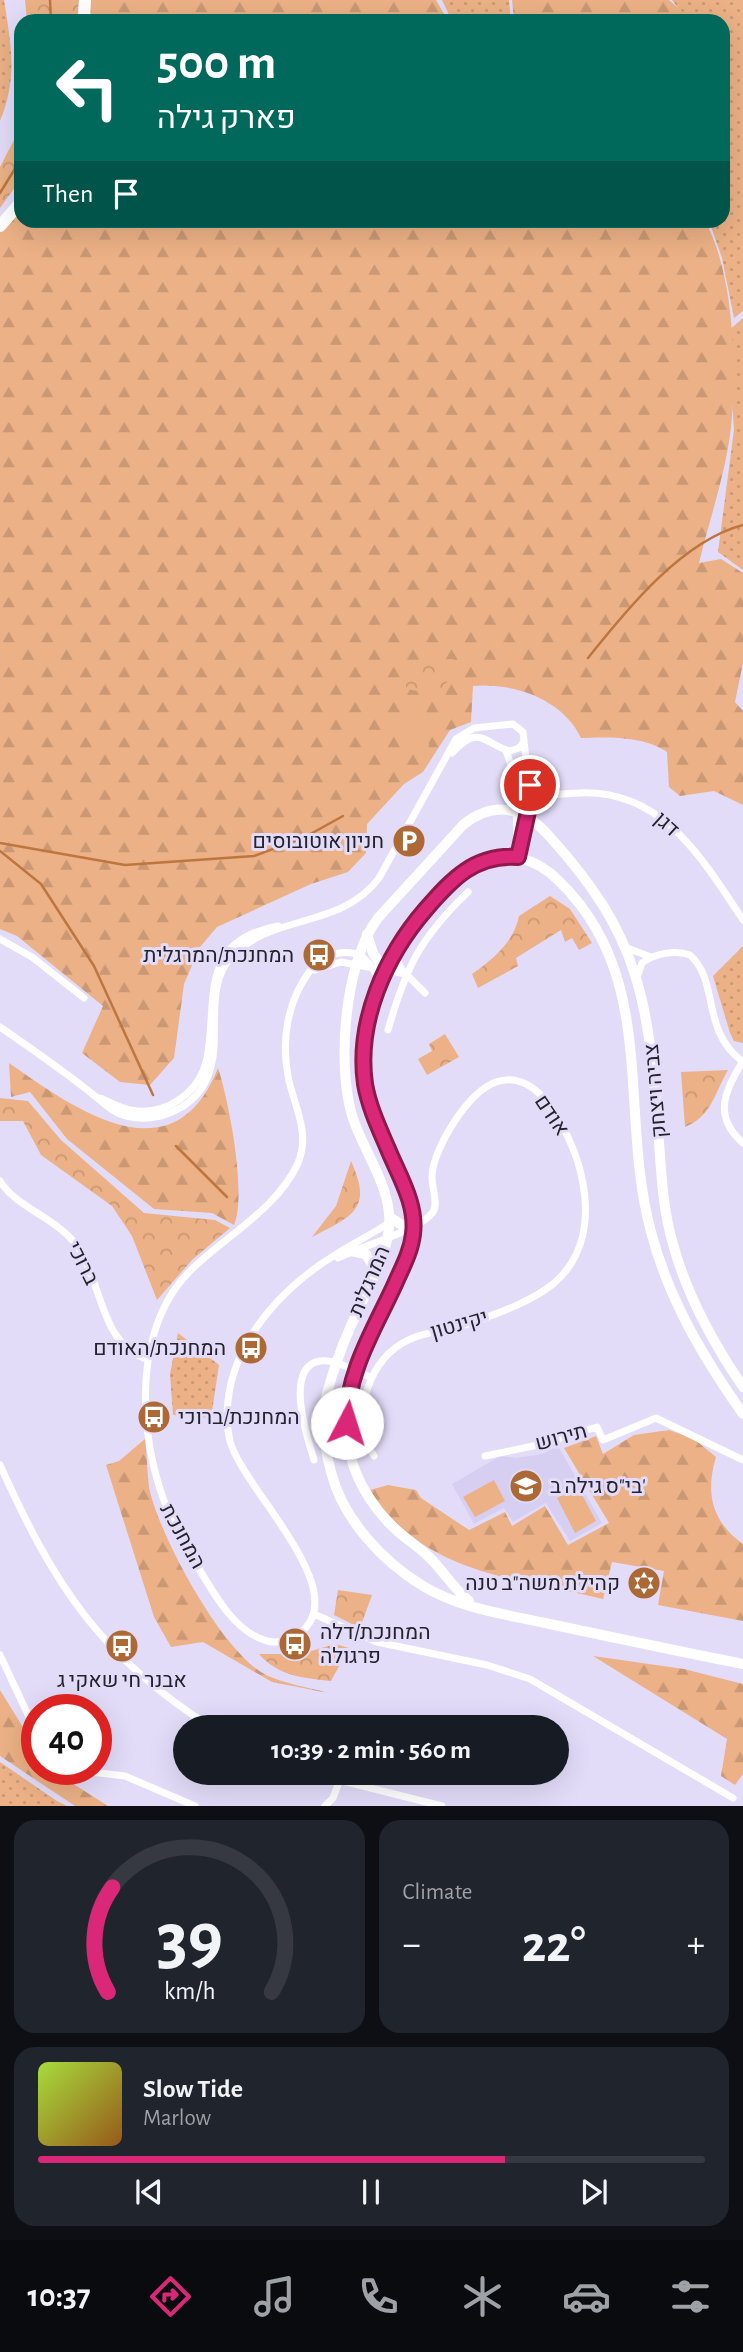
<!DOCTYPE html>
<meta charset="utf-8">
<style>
:root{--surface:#171b24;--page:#20242c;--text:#f1f3f6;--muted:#9ea1a6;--line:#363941;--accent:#db2777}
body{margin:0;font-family:"Alegreya Sans",Heebo,sans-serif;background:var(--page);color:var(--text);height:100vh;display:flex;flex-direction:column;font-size:26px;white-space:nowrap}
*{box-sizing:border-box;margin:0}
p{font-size:23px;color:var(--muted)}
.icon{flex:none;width:38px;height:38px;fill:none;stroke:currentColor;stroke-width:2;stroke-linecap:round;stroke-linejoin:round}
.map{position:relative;height:1806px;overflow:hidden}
.details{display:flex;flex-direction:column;gap:14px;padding:14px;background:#0d0f14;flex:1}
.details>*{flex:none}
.hud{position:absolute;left:14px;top:14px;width:716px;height:214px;border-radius:21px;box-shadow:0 7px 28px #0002;background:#00695c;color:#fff;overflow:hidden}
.speed{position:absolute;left:21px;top:1694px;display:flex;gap:14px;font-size:35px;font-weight:700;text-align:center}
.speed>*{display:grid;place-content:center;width:91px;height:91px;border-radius:50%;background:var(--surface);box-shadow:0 7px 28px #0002;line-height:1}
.speed .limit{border:10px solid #d22;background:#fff;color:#111}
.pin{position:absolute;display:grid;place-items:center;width:60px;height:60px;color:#fff;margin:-30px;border:4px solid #fff;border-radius:50%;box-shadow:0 2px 7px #0007}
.me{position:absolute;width:77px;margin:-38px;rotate:5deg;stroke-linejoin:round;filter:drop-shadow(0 0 5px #0008)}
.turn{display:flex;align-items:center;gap:24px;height:147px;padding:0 28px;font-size:32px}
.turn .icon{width:91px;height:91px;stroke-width:2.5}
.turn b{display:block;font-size:49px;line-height:60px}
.then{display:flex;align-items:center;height:66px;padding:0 28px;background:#0003;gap:14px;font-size:26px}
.big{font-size:52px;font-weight:700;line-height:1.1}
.details .card{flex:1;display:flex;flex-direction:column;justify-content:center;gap:10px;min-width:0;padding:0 24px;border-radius:21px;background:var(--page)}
.details .dial{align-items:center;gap:0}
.dial svg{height:182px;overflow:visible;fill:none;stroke:var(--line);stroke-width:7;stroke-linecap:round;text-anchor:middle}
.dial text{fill:var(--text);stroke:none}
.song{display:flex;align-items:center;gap:21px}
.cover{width:84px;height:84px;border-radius:10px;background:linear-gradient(135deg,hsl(80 70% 55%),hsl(30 70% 35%))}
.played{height:7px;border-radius:4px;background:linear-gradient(90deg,var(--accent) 70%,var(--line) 70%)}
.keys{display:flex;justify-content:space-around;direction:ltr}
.heat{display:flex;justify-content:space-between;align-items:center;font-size:38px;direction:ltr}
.details .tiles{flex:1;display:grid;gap:14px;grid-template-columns:1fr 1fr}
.card:last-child{grid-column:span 2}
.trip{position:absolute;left:173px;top:1715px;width:396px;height:70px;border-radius:35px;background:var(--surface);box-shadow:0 7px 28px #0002;font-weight:700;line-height:70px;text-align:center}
.tabs{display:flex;height:112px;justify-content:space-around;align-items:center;background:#090b0e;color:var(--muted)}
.tabs .icon{width:49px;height:49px}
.tabs .on{color:var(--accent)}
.tabs b{font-size:32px;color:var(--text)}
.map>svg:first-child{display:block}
</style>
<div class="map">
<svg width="743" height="1806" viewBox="0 0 743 1806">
<defs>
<pattern id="grass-dots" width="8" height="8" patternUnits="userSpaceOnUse" patternTransform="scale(1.75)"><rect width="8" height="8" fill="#ecb186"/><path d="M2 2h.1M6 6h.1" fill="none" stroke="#ca9874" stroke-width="1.8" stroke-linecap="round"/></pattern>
<pattern id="forest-firs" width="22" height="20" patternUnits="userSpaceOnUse" patternTransform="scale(1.75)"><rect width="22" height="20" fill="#ecb186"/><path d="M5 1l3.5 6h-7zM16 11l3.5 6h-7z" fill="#ca9874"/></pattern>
<pattern id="park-crowns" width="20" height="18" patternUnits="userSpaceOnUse" patternTransform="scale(1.75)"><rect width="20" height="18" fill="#ecb186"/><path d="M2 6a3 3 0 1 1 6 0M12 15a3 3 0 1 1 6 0" fill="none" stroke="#ca9874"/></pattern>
</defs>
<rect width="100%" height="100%" fill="#e3dcf9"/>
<path fill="#d7cff2" d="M558 1446 602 1523 570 1541 546 1503 513 1522 504 1508 474 1524 452 1484 500 1456 516 1458 542 1454Z"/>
<path fill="url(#grass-dots)" d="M0 0H4C11 44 18 78 0 121Z
M442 0H509L511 21H452Z
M672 0H743V311L734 318 722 258 709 221 723 220V21H688Z
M743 318V570L718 552 734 430 727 332Z
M743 946V1043L734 1041 730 1033 713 976Z
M178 1333 219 1365 211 1418 173 1415 170 1374Z
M0 1762 57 1801 67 1806H0Z"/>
<path fill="url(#forest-firs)" d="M88 0H436L448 21H87Z
M512 0H669L684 13 677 21H514Z
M21 193V220L705 221C734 273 737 368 731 427 726 472 710 518 699 563L721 559 743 573V663L735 702 743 711V805L714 791 680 796 669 787 667 752C644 736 608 737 581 738 563 699 512 682 473 686L471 722 450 730 423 772 404 784 367 824 366 853 348 872 311 884 217 927 200 947 184 984 174 1058 150 1085 120 1082 82 1053 103 1006 17 936 0 929V219Z
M9 1063C75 1109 173 1181 218 1068 229 1101 247 1195 234 1225L212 1213 154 1209 67 1139 30 1092 11 1097Z
M669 1430 694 1439 716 1457C705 1493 712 1522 743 1544V1621L658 1605 664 1571 612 1562 603 1599C515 1578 422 1574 370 1490L388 1485 416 1490 421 1498 469 1530 505 1512 512 1526 545 1506 568 1545 609 1523 564 1448 596 1436 603 1454 634 1435Z
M145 1439C147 1455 147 1471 149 1487 158 1534 223 1654 266 1675 285 1684 308 1687 328 1693L272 1682 203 1642 171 1647 154 1617 106 1465 119 1461Z
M593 1656 684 1669 743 1684V1774L735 1785 721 1776 727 1739Z
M0 1690 37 1750V1769H50L108 1806H75L0 1756Z"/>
<path fill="url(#park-crowns)" d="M25 0H79L77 21H27Z
M21 113V179L0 208V167L16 136Z
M453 659 455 673 436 695 407 689 404 679 412 662Z
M550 896 570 909 592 943 579 950 572 938 565 942 561 930 516 958 518 966 478 988 472 974C493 959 514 942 519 916Z
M445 1034 459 1057 427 1075 418 1059 432 1051 429 1044Z
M728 1070C714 1094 712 1116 685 1127L681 1072Z
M0 1098 28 1101 61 1140 144 1213 215 1220 230 1228 192 1260 157 1300 132 1236 112 1206 41 1155 23 1121H0Z
M351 1161C373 1209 353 1216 312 1237L336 1206Z
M338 1590 372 1595 360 1628 334 1615Z
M335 1644 349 1648 331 1681C303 1678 278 1676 259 1654H301Z"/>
<path fill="#ecb186" d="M427 712 429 749 407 751 405 714Z
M494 1480 505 1501 475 1517 463 1497Z
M578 1487 596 1521 575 1533 557 1498Z"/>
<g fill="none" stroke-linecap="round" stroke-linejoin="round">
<path stroke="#be7640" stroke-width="2.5" d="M50 0 51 21
M0 193 21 159
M588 658C627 609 682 541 743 525
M0 843 125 865 254 856 305 837 343 816
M0 851 41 884 94 966 153 1095
M176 1146 227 1197"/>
<path stroke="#fff" stroke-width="7" d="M506 751 516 778 517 850
M452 753C480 722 485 745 510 751L519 748 523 743
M529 777 553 794
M529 807C543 793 561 794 579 793 662 789 702 858 743 920
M0 939 32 957 84 998
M627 948 651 957
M392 952 402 970 425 993
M315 970 341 962 406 974
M638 975 642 963C655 953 675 950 690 955 720 982 700 1030 743 1062
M380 982C374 970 367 955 352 953 336 950 318 959 309 972 286 1004 281 1043 289 1081 296 1109 310 1135 298 1163 277 1210 223 1237 188 1273 122 1342 141 1478 189 1552 208 1582 230 1631 267 1641 279 1644 291 1640 300 1633 355 1591 242 1488 230 1441 224 1417 228 1387 237 1364 254 1319 294 1280 335 1255 353 1243 373 1234 390 1222
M0 1027C32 1049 65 1072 95 1096 105 1104 113 1113 126 1116 146 1121 165 1117 182 1107 204 1093 212 1073 214 1048 216 1018 209 981 232 956 274 913 341 929 379 878L456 739 474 728 513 724 523 732 530 796 518 857
M388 1030C406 967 420 938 468 892
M743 1061C724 1091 713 1117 743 1143
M100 1098C110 1102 120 1108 130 1110 165 1117 200 1093 207 1058 218 1000 197 941 278 926
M0 1181C19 1211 60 1217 81 1252 102 1287 102 1345 147 1359
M338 1258C359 1247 421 1230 433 1212 439 1203 431 1186 432 1175 434 1147 468 1092 496 1082 518 1074 537 1088 549 1105 585 1154 607 1239 553 1284 532 1301 501 1312 477 1321 452 1331 424 1330 401 1344 366 1365 351 1422 374 1456
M485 1456 538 1445 597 1427 603 1440 656 1418 743 1460
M314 1460C308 1440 283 1367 320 1361 336 1359 357 1372 372 1378
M0 1465C53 1583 99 1656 211 1727
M314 1614 377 1642 487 1665 530 1679 733 1798
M0 1655 37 1734
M66 1769 125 1776 195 1806
M310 1773 442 1806
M325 1806 333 1798 339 1782"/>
<path stroke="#fff" stroke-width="10" d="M367 934 373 953 385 971
M390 1217 403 1226 414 1225
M351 1251 366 1254 375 1270
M743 1387C713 1343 687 1296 673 1244 662 1207 661 1167 658 1128 648 1000 640 936 550 837 525 808 495 799 463 825L378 918C344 962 335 1073 355 1124 366 1153 386 1182 389 1213 393 1251 364 1294 350 1328 341 1348 333 1372 327 1393 320 1420 324 1445 331 1472 343 1519 382 1561 423 1586 459 1608 504 1614 545 1623 611 1637 677 1651 743 1664
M469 1601C453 1588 443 1570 428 1556 415 1544 400 1535 388 1522 328 1456 343 1397 376 1325 390 1295 413 1260 414 1226 414 1184 382 1144 370 1105 355 1055 369 988 397 944 406 929 419 916 431 903 443 888 458 871 476 863 506 849 536 858 559 881 659 978 618 1110 651 1232 669 1300 703 1357 743 1414"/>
<path stroke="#fff" stroke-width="12" d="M84 21 85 0
M0 226 21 202"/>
</g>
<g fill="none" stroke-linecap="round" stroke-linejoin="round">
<defs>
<path id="route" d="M347 1423C346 1373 375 1328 395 1284 402 1268 411 1252 413 1234 417 1204 399 1176 388 1149 379 1128 369 1107 365 1084 356 1021 386 955 426 909 452 879 475 854 518 857L529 807 530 785"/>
</defs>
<use href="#route" stroke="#8e194d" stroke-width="18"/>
<use href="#route" stroke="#db2777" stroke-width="12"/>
</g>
<defs>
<symbol id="parking-disc" viewBox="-11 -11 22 22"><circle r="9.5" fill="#ac6936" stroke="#e3dcf9"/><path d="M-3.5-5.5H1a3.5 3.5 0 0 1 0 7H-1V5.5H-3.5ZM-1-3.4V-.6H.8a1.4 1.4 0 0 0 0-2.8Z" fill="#fff"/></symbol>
<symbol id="bus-disc" viewBox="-11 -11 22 22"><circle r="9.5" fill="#ac6936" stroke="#e3dcf9"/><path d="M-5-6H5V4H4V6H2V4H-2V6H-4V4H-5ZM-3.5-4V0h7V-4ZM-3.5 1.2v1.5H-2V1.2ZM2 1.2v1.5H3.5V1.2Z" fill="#fff"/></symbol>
<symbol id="school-disc" viewBox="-11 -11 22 22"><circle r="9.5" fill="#ac6936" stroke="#e3dcf9"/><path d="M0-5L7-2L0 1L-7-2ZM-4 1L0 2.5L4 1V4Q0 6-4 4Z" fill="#fff"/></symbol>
<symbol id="synagogue-disc" viewBox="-11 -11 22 22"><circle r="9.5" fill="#ac6936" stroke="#e3dcf9"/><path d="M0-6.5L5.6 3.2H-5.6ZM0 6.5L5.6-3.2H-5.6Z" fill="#fff"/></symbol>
</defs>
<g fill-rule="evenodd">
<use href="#parking-disc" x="390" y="822" width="38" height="38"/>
<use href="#bus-disc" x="300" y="936" width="38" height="38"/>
<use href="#bus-disc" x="232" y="1329" width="38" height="38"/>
<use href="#bus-disc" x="135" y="1398" width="38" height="38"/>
<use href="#school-disc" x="507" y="1467" width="38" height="38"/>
<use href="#synagogue-disc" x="625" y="1564" width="38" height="38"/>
<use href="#bus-disc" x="276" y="1625" width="38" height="38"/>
<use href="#bus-disc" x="103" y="1627" width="38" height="38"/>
</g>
<g text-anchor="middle" stroke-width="6" stroke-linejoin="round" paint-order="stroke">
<g font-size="21" fill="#24222c" stroke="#e3dcf9">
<text transform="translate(667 824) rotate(42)" y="7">דגן</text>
<text transform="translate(655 1091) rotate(-95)" y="7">צביה ויצחק</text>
<text transform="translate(552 1115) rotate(56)" y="7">אודם</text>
<text transform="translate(83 1263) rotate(63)" y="7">ברוכי</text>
<text transform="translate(369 1281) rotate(-67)" y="7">המרגלית</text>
<text transform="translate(459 1324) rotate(-16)" y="7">יקינטון</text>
<text transform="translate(561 1437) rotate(-15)" y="7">תירוש</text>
<text transform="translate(183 1536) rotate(61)" y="7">המחנכת</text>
</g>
<g font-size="21" fill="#24222c" stroke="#e3dcf9" text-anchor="end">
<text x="384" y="848">חניון אוטובוסים</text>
<text x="294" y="962">המחנכת/המרגלית</text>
<text x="226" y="1355">המחנכת/האודם</text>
<text x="178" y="1424" text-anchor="start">המחנכת/ברוכי</text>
<text x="550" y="1493" text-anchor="start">בי"ס גילה ב'</text>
<text x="620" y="1590">קהילת משה"ב טנה</text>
<text x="320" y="1639" text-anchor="start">המחנכת/דלה<tspan x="320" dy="24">פרגולה</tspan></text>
<text x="122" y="1687" text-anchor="middle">אבנר חי שאקי ג</text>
</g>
</g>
</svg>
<div class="speed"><div class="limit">40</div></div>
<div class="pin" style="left:530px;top:785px;background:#d93025"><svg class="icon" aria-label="arrive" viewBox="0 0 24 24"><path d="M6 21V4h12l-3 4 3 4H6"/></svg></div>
<svg class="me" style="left:347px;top:1423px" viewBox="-20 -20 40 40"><circle r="19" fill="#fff"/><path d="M0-13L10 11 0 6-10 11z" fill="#db2777"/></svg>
<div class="trip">10:39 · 2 min · 560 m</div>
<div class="hud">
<div class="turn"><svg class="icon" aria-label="left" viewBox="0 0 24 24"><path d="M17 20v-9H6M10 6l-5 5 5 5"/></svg><div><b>500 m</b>פארק גילה</div></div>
<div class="then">Then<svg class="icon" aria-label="arrive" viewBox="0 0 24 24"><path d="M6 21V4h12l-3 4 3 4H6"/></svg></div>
</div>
</div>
<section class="details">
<div class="tiles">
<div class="card dial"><svg viewBox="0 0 100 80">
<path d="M14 69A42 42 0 1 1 86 69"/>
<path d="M14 69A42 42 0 0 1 16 23" stroke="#db2777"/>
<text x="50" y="56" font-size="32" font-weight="700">39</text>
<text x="50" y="72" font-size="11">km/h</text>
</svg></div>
<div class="card"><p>Climate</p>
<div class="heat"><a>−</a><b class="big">22°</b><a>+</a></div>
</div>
<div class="card">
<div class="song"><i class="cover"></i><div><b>Slow Tide</b><p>Marlow</p></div></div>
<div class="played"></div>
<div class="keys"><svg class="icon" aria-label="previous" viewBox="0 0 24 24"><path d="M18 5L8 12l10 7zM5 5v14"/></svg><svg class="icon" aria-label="pause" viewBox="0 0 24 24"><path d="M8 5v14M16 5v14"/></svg><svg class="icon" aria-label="next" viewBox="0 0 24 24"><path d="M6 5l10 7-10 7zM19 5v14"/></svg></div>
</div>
</div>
</section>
<nav class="tabs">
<b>10:37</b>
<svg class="icon on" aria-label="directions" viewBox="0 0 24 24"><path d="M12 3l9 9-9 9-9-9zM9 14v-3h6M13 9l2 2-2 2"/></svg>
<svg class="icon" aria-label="music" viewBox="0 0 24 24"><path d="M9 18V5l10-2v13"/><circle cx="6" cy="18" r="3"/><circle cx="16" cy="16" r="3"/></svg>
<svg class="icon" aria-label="phone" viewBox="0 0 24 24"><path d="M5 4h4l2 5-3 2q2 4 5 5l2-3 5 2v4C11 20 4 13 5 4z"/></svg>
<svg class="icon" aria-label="climate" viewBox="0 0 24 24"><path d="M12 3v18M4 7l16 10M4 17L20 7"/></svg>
<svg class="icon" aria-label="car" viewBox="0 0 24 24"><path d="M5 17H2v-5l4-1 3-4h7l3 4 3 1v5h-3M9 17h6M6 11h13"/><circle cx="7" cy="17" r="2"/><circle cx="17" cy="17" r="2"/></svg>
<svg class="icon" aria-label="filters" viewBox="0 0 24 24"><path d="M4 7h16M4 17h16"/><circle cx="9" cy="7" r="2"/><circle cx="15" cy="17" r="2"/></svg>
</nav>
